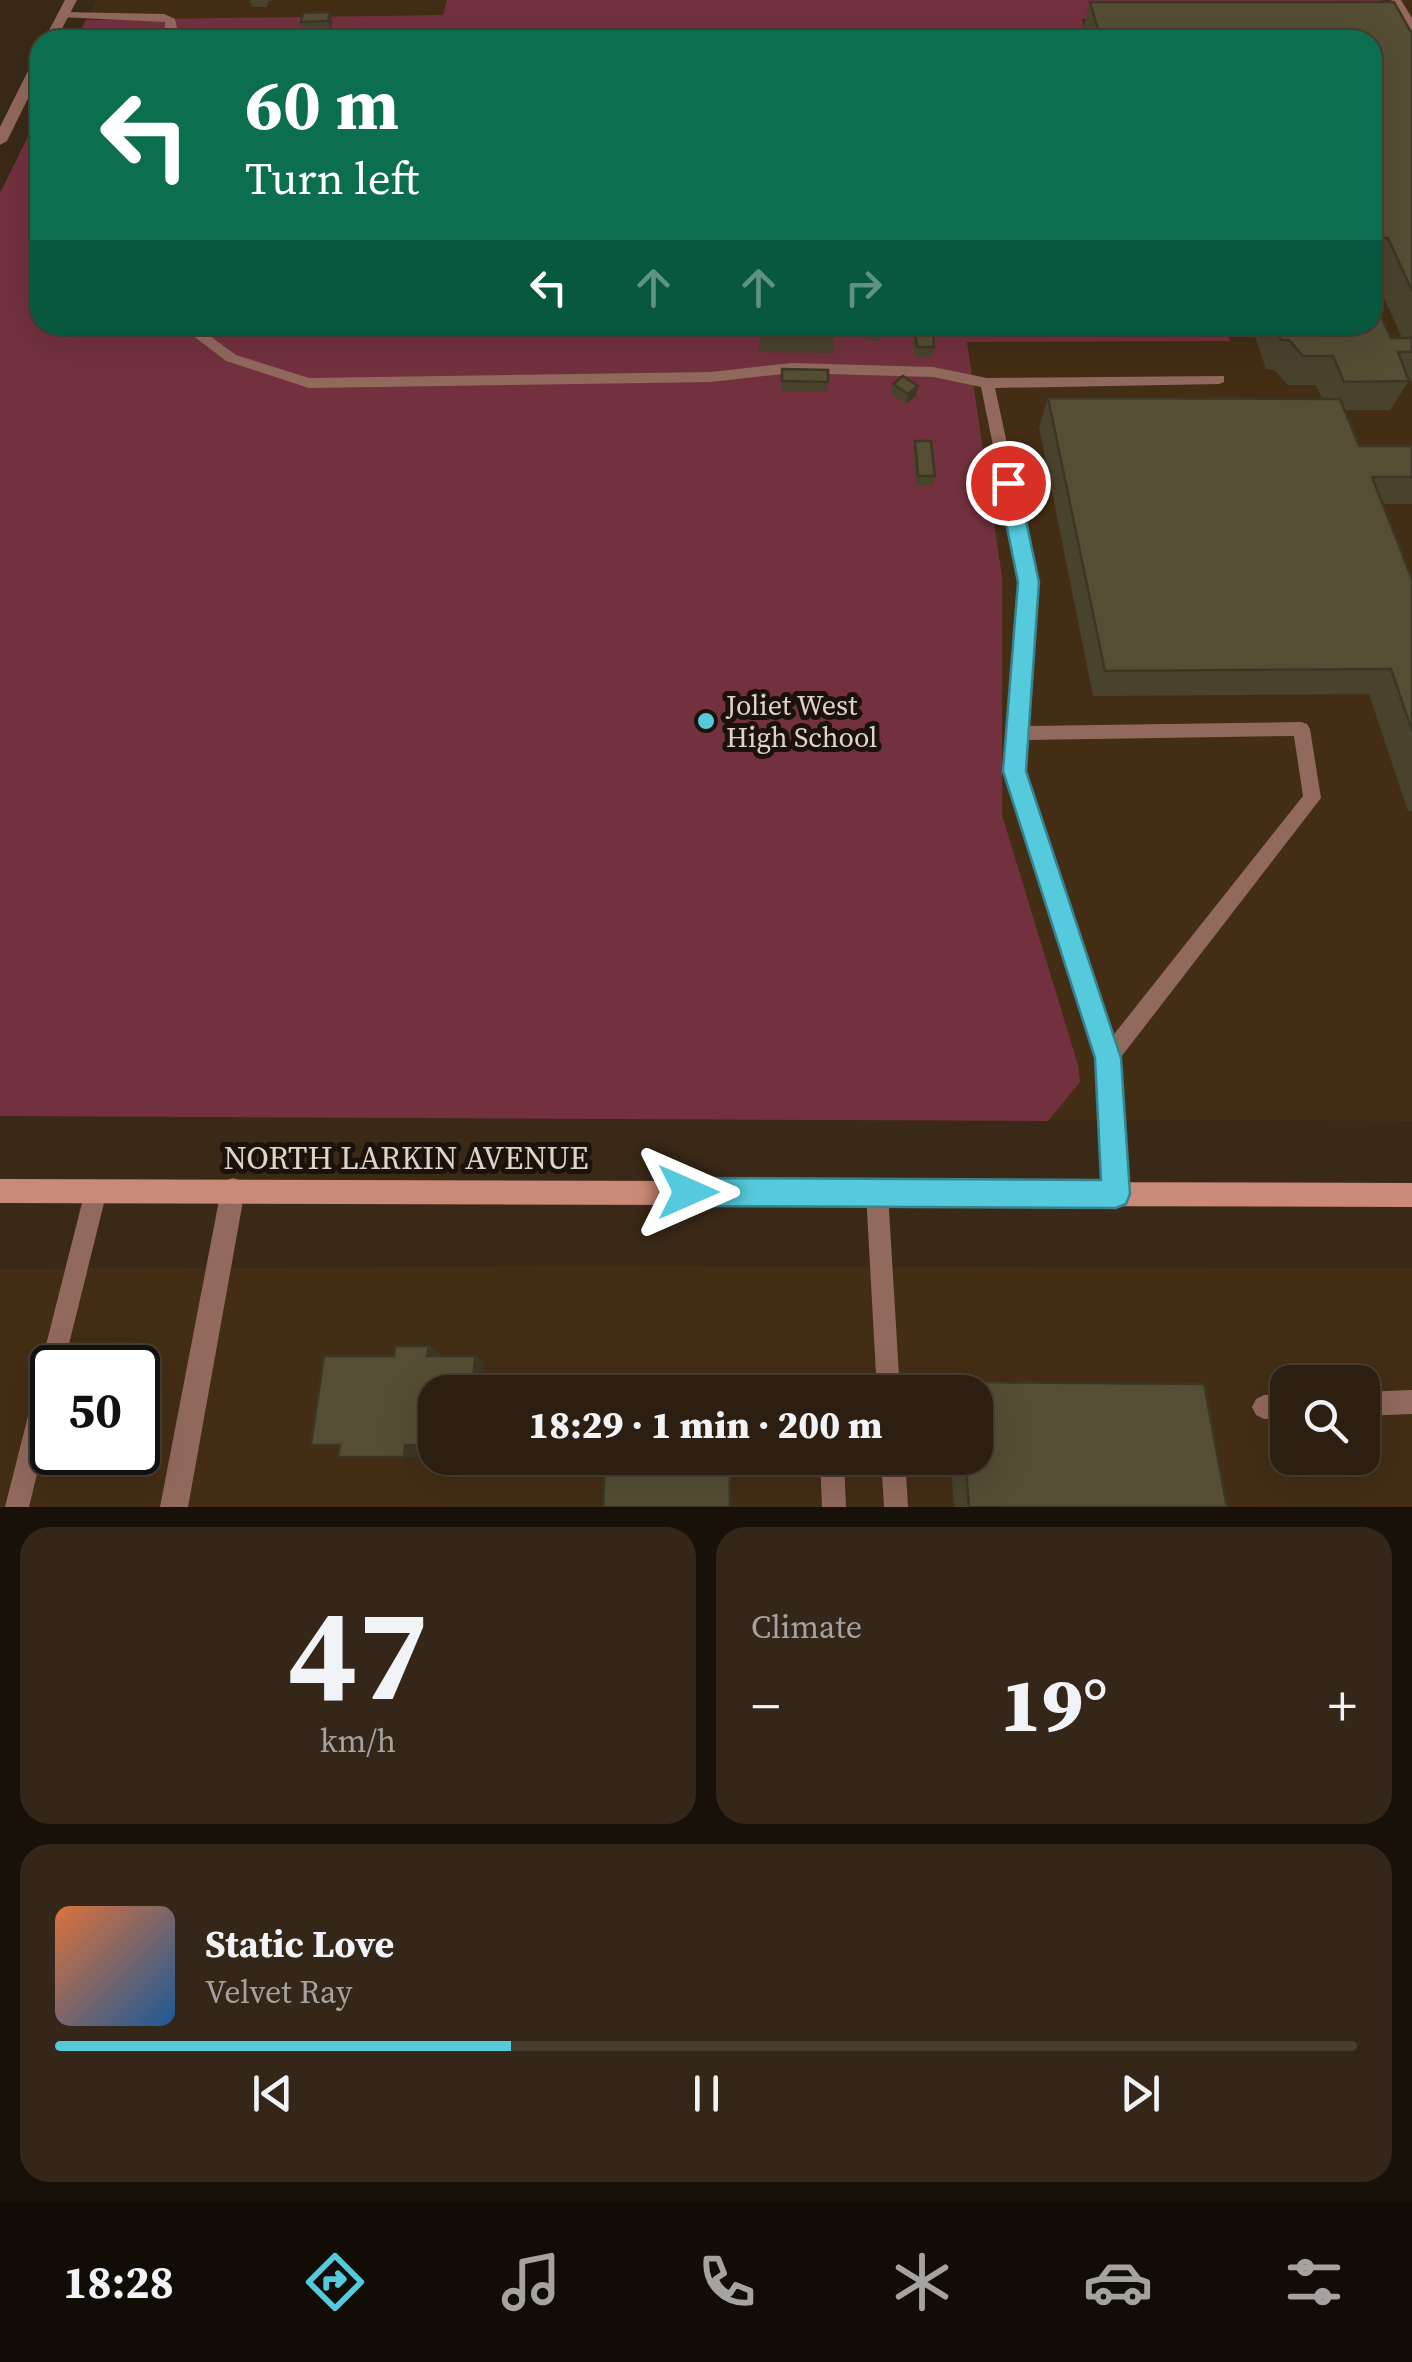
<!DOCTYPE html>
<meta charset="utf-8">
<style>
:root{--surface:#2c1f11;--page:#34271a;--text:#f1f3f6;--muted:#a6a29f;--line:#483d31;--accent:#54cadc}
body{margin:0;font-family:"Source Serif 4",serif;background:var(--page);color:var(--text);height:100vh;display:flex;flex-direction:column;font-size:38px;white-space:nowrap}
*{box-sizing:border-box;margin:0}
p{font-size:32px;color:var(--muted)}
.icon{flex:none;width:55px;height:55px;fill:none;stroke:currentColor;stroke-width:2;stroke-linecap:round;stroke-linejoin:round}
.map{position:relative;height:1507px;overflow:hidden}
.details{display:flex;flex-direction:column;gap:20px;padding:20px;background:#181109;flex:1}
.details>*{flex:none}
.banner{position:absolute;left:30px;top:30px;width:1352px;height:305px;border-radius:30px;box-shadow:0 10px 40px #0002,0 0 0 2px var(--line);background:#0b6e4f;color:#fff;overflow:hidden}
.fabs{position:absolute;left:1270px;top:1365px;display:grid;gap:20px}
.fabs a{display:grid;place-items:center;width:110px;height:110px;border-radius:20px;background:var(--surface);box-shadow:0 10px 40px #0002,0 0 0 2px var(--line);font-size:50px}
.speed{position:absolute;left:30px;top:1345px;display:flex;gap:20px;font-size:50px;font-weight:700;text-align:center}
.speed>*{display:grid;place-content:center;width:130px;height:130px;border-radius:50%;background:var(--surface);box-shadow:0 10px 40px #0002,0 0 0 2px var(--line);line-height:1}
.speed .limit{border:5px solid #111;border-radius:15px;background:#fff;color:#111}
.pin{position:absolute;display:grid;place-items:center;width:85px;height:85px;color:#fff;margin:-42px;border:5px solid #fff;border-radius:50%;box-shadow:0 2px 10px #0007}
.me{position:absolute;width:110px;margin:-55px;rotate:90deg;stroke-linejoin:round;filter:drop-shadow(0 0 8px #0008)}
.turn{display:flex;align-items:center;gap:35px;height:210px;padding:0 50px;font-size:45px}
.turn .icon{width:130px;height:130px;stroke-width:2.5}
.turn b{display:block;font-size:70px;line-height:85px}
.lanes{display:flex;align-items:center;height:95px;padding:0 50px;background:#0003;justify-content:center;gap:50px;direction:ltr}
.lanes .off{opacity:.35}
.big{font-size:75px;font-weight:800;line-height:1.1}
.details .card{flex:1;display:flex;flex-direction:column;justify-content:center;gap:15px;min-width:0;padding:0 35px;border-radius:30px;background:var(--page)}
.details .dial{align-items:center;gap:0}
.dial b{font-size:130px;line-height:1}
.song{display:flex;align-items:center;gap:30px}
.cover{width:120px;height:120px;border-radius:15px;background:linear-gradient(135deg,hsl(20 70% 55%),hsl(210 70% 35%))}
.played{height:10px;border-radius:5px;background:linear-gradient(90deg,var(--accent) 35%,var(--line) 35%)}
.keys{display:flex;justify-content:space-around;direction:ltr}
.heat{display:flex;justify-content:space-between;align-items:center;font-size:55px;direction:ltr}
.details .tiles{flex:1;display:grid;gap:20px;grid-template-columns:1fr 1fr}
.card:last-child{grid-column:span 2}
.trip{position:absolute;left:418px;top:1375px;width:575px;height:100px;border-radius:30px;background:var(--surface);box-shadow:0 10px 40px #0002,0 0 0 2px var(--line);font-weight:800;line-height:100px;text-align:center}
.tab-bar{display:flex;height:160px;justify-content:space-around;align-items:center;background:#120c07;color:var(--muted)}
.tab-bar .icon{width:70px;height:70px}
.tab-bar .on{color:var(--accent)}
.tab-bar b{font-size:45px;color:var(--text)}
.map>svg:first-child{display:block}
</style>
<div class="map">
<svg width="1412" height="1507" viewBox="0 0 1412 1507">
<rect width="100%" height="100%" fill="#3a2917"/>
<path fill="#432d15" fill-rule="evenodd" d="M96 0H1412V1121L0 1116V193L40 112V325H1372V40H75Z
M576 1266 1412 1268V1507H0V1269ZM52 1368H138V1452H52ZM1288 1382H1362V1458H1288ZM435 1392H975V1458H435Z"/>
<path fill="#73313f" d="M447 0H1382L1392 17 1082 19 1084 29H1057L1059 40H76L86 20 443 15Z
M40 112V325H1224L1230 341 967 342 1002 577V815L1078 1065 1080 1082 1048 1121 0 1116V193Z"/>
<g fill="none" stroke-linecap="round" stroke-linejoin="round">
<path fill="#92695d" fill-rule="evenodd" d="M1391 0H1401L1412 18V31L1406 28Z
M63 12 164 14 175 19 177 28 164 40H151L165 27V22L59 17V13Z
M179 325H195L236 355 309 378 711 372 792 363 933 367 987 378 1224 376V382L1219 384 995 388 1037 582 1028 726 1301 722 1307 724 1310 729 1321 798 1118 1061 1127 1194 1124 1202 1116 1205 1108 1202 1105 1194 1098 1058 1006 771 1018 656 1021 582 981 387 933 377 792 373 711 382 309 388 226 361ZM1294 736 1303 796 1111 1038 1024 771 1027 740Z
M96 1180 104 1183 107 1191 63 1368H52V1412L29 1507H5L85 1191 88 1183Z
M877 1182 885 1185 888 1193 900 1392H877L866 1193 869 1185Z
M1412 1390V1414L1362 1416V1392Z
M1288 1394V1418L1264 1419 1256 1415 1252 1407 1256 1399 1264 1395Z
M820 1458H844L846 1507H822Z
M881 1458H905L908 1507H884Z"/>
<path fill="#92695d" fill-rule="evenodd" d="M65 0H77L56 40H44Z
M40 57V74L7 141 0 145V127L33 61Z
M233 1178 242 1181 245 1190 188 1507H160L221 1190 224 1181Z"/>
<path fill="#cb8a77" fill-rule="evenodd" d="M0 1179 1412 1183V1207L0 1203Z"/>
</g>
<path fill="#49432e" d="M190 0H275L268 1 267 7H252L250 0Z
M1090 2 1412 34V381H1409L1390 410H1345L1359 446H1412V504H1383L1412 579V811H1408L1369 694 1093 696 1039 427 1048 398 1322 399 1316 385H1288L1274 370 1266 369 1251 325H1372L1391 338H1402L1372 271V40H1084L1082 32Z
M330 12 332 22 331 31 304 32 301 22Z
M760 325 835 334 833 353 759 352Z
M865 325 881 331 879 341 865 340Z
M915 333 934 347 932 357H915L913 343Z
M782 369 828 382 827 392 781 391Z
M893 384 918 386 916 396 906 404 891 394Z
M915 441 935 476 933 486 916 485 913 450Z
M958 1382 1227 1507H954L950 1458H975V1392H945L944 1386Z"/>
<path fill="#3c3725" d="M330 12 332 22 331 31 328 21Z
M918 386 916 396 906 404 908 394Z
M429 1346 440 1352 439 1361 427 1356Z
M475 1356 485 1361 482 1392H472Z
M405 1445 418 1446 417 1457H404Z"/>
<path fill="#554e35" stroke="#3c3725" stroke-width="2.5" d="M1090 2H1394L1412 34V291L1388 238H1372V40H1101Z
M330 12 328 21 301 22 303 13Z
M1372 296 1391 338H1412V352H1398L1409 381 1344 382 1333 356H1303L1289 340H1281L1275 325H1372Z
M760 325H835V334L760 332Z
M866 325H880L881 331 866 330Z
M933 332 934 347H917L915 333Z
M782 369 828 370V382L782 381Z
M903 376 918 386 908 394 893 384Z
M1048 398 1340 399 1359 446H1412V477H1372L1412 579V731L1391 669 1105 671Z
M915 441H931L935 476H918Z
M395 1346H429L427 1356H475L472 1392H435V1445H405L404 1457H338L340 1445H311L324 1356H394Z
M958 1382 1204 1384 1227 1507H969L965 1458H975V1392H959Z
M723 1388H742V1392H724Z
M636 1390H696V1392H636Z
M605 1458H730V1507H603Z"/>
<path fill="#54cadc" stroke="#37838f" stroke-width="2.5" d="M1008 475 1018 483 1039 582 1026 771 1121 1058 1130 1194 1126 1204 1116 1208 688 1206 678 1202 674 1192 678 1182 688 1178 1101 1180 1095 1058 1003 771 1018 582 998 483Z"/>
<circle fill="#54cadc" stroke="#1b130b" stroke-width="4" cx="706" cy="721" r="10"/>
<g text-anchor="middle" stroke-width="10" stroke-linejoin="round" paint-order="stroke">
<g font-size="28" fill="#e0d4c9" stroke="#1b130b" text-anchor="start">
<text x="726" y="715">Joliet West<tspan x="726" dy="32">High School</tspan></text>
</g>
<g font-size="32" fill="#e0d4c9" stroke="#1b130b">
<text x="406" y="1169">NORTH LARKIN AVENUE</text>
</g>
</g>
</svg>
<div class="fabs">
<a><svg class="icon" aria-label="search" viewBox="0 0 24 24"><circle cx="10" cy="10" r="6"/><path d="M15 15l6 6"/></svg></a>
</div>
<div class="speed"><div class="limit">50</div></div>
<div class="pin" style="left:1008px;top:483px;background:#d93025"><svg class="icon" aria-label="arrive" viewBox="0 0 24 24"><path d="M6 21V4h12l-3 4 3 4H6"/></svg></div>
<svg class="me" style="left:688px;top:1192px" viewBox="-20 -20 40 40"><path d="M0-17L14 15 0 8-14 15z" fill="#54cadc" stroke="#fff" stroke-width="4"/></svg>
<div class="trip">18:29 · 1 min · 200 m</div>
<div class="banner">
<div class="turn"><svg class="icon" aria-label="left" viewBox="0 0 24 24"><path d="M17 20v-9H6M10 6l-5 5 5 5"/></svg><div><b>60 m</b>Turn left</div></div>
<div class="lanes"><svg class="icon" aria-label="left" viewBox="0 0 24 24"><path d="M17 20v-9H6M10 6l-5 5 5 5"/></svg><svg class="icon off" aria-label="ahead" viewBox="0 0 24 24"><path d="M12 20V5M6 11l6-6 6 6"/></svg><svg class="icon off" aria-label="ahead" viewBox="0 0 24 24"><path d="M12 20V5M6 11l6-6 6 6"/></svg><svg class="icon off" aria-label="right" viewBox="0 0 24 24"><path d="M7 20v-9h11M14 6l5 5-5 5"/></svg></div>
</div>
</div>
<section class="details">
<div class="tiles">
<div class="card dial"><b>47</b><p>km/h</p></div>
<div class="card"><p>Climate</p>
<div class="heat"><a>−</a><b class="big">19°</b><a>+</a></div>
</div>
<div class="card">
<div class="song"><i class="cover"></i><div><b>Static Love</b><p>Velvet Ray</p></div></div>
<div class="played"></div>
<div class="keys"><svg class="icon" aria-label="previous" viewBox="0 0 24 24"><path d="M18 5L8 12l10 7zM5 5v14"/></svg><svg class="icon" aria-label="pause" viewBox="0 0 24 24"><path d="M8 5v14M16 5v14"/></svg><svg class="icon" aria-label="next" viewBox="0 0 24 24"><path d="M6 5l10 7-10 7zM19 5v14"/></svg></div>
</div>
</div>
</section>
<nav class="tab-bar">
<b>18:28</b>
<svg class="icon on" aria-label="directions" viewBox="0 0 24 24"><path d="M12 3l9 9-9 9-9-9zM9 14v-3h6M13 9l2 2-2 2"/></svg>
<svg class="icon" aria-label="music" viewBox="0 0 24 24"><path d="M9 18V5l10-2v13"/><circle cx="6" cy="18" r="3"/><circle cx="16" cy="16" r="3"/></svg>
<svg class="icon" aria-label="phone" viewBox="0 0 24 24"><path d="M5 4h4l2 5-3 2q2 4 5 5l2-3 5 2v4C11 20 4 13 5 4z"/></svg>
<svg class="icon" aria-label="climate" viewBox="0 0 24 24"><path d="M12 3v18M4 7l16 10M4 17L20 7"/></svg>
<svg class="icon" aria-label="car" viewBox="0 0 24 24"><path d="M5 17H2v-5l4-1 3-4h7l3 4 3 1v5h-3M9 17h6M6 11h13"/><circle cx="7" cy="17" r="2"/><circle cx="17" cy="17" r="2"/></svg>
<svg class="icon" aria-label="filters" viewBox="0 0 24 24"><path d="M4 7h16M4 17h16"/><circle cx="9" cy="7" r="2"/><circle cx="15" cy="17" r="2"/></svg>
</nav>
